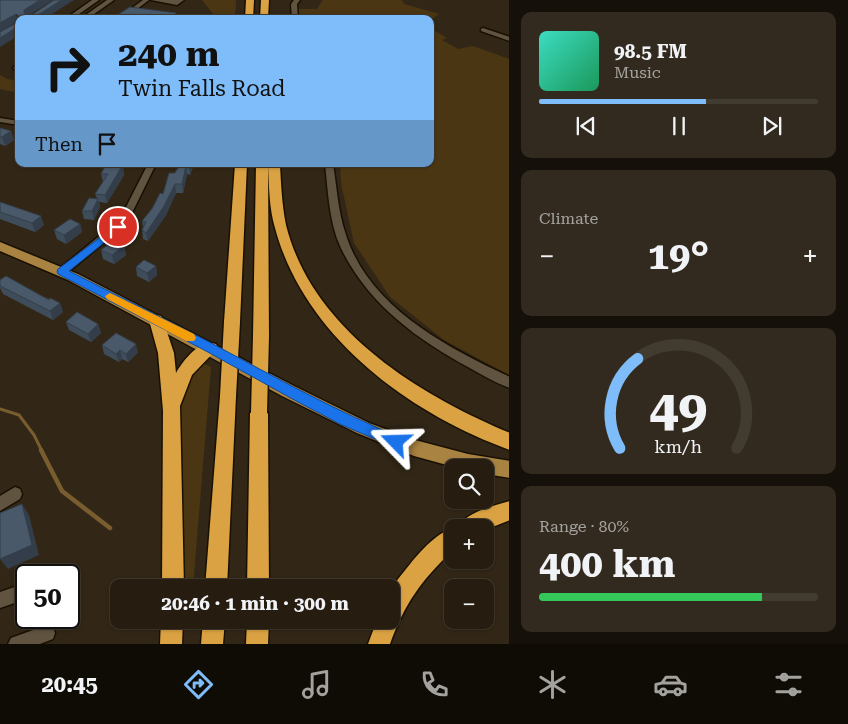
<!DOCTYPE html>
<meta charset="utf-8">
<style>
:root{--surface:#261d10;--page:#322a1e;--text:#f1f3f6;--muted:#a4a29f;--line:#423b30;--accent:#7fbdfa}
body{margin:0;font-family:"Roboto Serif",serif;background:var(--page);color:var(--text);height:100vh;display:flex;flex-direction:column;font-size:19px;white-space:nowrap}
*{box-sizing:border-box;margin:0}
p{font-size:16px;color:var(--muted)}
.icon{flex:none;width:28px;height:28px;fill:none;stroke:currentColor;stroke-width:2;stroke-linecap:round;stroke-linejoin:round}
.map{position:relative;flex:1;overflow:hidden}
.details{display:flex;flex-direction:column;gap:12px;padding:12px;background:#151009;width:339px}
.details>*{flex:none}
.hud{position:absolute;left:15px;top:15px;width:419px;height:152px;border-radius:10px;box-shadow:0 1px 4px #0004,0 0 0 1px var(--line);background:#7fbdfa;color:#111;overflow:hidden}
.tools{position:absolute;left:444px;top:459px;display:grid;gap:10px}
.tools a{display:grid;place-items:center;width:50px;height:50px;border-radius:10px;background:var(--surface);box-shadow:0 1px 4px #0004,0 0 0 1px var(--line);font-size:25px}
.speed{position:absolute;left:15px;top:564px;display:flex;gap:10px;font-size:25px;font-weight:700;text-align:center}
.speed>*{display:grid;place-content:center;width:65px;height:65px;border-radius:50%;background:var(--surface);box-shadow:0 1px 4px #0004,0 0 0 1px var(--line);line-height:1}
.speed .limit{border:2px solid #111;border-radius:8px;background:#fff;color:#111}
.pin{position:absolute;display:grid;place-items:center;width:42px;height:42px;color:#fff;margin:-21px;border:2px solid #fff;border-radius:50%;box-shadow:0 1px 5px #0007}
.me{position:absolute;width:55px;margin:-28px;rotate:292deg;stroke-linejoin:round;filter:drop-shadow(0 0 4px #0008)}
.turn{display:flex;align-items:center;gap:18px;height:105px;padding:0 20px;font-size:22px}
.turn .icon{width:65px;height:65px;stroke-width:2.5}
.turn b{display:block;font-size:35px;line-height:42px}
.then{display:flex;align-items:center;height:48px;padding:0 20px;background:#0003;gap:10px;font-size:19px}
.big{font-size:38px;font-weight:700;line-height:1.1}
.details .tile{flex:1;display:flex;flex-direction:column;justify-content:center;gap:8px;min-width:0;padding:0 18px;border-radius:10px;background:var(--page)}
.details .dial{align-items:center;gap:0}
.dial svg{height:130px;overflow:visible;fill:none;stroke:var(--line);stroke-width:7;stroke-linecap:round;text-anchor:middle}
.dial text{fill:var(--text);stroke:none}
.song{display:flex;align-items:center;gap:15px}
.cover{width:60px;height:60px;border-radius:8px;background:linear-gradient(135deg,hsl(170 70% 55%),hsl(150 70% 35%))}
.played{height:5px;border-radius:2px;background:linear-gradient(90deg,var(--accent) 60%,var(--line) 60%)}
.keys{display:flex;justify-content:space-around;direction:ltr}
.heat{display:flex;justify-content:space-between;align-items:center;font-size:28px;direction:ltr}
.charge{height:8px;border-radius:4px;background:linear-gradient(90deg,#34c759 80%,var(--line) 0)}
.trip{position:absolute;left:110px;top:579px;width:290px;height:50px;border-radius:10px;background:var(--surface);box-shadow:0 1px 4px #0004,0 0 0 1px var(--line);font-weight:700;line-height:50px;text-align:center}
.tab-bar{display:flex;height:80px;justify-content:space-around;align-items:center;background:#0f0c06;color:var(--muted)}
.tab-bar .icon{width:35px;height:35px}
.tab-bar .current{color:var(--accent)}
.tab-bar b{font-size:22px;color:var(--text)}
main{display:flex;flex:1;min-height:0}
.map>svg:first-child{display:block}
</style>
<main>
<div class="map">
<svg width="510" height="644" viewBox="0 0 510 644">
<rect width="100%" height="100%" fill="#322716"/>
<path fill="#4b3613" d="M202 0H236L235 19H217Z
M323 0H402L404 4 439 14 430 20 302 19 296 9H317Z
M430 28 447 38 442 40 458 49 473 46 509 59V375L444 340 390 297 354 243 341 183 340 164H430Z
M0 75 7 79 19 81V93L0 89Z
M201 362 211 367 193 587H182L183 463 179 413 180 392 186 378Z"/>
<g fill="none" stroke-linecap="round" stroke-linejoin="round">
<path stroke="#795d2e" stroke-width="3" d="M0 409 19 415 34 435 42 451"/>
<path stroke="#795d2e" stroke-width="4.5" d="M41 450 62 491 110 528"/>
<defs>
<path id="minor" d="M92 0H99L72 19H65Z
M107 0H114L87 19H80Z
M143 0H149L124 19H117Z
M151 0H184L177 5Z
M294 0H300L297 4 298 19H292L291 4Z
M483 28 510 37V41L481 31V29Z
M19 61V74L13 68Z
M0 118 19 121V125L0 122Z
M148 164H156L127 223 66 274H58L57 272 58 270 120 219Z
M325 164H333C337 188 338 212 346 235 369 307 446 347 510 377V388C495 383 481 374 468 367 416 339 366 302 340 246 329 221 328 191 325 164Z
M15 487 20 489 22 494 20 499 0 511V496Z
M26 583V599L0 608V592Z
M47 625 53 627 55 633 53 639 40 644H8L11 638Z"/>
<path id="major" d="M0 242 78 274 294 386 369 423 415 440 468 454 510 461V478L485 474V468H458L414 456 357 433 282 396 68 280 0 251Z"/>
<path id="highway" d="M246 0H254L253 19H245Z
M261 0H269L268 19H260Z
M235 164H247L240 322 237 326 232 327 227 326 224 322Z
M256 164H268L269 336 266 340 261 342 256 340 253 336Z
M268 164H280C281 184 282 205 286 225 312 329 417 394 510 433V450C408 413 304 336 275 228 269 208 269 185 268 164Z
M156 315 161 316 163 320 174 353 176 373C183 361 199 339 216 344L218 348 192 375 180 406 184 588H162L163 411 158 353 149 320 151 316Z
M228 389 234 391 236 396 227 588H205L220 396 222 391Z
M259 406 265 408 268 413 269 588H247L250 413 253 408Z
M510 501V520L485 530V528H458C465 512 494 506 510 501Z
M452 528V551C421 581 405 603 390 644H368L377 620H391V590L395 583C410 564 429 537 452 528Z
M161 620H183L182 644H160Z
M203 620H225L223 644H201Z
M247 620H269L268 644H246Z"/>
</defs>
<use href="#minor" stroke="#1a1002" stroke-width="3"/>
<use href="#major" stroke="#1a1002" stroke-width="3"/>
<use href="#highway" stroke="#1a1002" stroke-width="3"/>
<use href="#minor" fill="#605441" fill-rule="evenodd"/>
<use href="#major" fill="#a98342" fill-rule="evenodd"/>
<use href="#highway" fill="#daa242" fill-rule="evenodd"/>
<defs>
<path id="highway-bridge" d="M228 396 232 322
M259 413 261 336"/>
</defs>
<use href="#highway-bridge" stroke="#1a1002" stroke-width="19" stroke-linecap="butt"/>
<use href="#highway-bridge" stroke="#daa242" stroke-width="16"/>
</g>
<path fill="#3f4d5a" d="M0 128 11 131 14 140 5 146 0 144Z
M180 164H194L190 175 187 174 183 193H176L166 215 148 241 143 239 142 230 143 227 142 221 163 194 175 173Z
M123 170 124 175 107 203 99 202 100 207 94 220 84 219 82 211 97 198 95 194 103 182 101 174Z
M0 202 44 225 35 232 0 219Z
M80 224 82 232 66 244 57 239 54 230Z
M124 246 126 255 114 264 103 259 101 250Z
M156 266 157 275 149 282 137 276 136 267Z
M0 280 60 303 63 312 53 320 3 294 0 288Z
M66 322 98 324 101 333 91 342 69 330Z
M102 345 138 352 128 362 122 359 119 362 104 354Z"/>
<path fill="#333e4a" d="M40 0H53L26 17 24 13V10Z
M62 0H74L44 19H31Z
M176 13 177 19H169Z
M16 14 18 21 0 32V23Z
M19 26V35L0 47V38Z
M11 131 14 140 5 146 2 137Z
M120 164H127L123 170 124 175 107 203 105 195Z
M190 164H194L190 175 189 166Z
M186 166 187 174 183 193 182 184Z
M175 184 176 193 166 215 148 241 146 233Z
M98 199 100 207 94 220 92 211Z
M41 216 44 225 35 232 32 223Z
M80 224 82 232 66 244 64 235Z
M124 246 126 255 114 264 112 255Z
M156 266 157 275 149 282 147 273Z
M60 303 63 312 53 320 50 311Z
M98 324 101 333 91 342 88 334Z
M136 344 138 352 128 362 126 354Z
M120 350 122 359 119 362 116 354Z
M22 504 29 515 39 555 8 569 0 559Z"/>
<path fill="#495969" stroke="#333e4a" d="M0 0H40L24 10V13L33 14 54 0H62L31 19H19V26L0 38V32L18 22V15L16 14 0 23Z
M130 7 176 13 169 19H105L114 17Z
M0 128 11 131 2 137H0Z
M106 164H120L118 166H122L105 195 95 194 108 174H101Z
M180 164H190L189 166H186L182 184H175L164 206 146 233 142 230 146 222 142 221 152 209 160 193 163 194 169 173H175Z
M89 198 98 199 92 211H82Z
M0 202 41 216 32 223 0 212Z
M70 219 80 224 64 235 54 230Z
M113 241 124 246 112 255 101 250Z
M144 260 156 266 147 273 136 267Z
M6 276 49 300 50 298 60 303 50 311 0 286V280Z
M77 312 98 324 88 334 66 322Z
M116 333 136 344 126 354 120 350 116 354 102 345Z
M22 504 32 545 0 559V513Z"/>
<path fill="#1a73e8" stroke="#114b97" d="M118 224 123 227 121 229 69 271C118 296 167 320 215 345 276 378 337 411 401 438L403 442 401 446 396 448 342 425 298 402 206 351 58 274 57 272 58 269Z"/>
<path fill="#f59e0b" d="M110 293 194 334 196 338 194 341H186L107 299 105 296Z"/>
</svg>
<div class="tools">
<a><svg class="icon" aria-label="search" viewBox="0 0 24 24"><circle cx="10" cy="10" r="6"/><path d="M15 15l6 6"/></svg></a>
<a>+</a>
<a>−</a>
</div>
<div class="speed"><div class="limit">50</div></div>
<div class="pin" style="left:118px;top:227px;background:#d93025"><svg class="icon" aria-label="arrive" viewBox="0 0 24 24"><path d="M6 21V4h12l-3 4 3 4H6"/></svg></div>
<svg class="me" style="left:396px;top:442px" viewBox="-20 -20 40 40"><path d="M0-17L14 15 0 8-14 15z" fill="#1a73e8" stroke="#fff" stroke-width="4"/></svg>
<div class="trip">20:46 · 1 min · 300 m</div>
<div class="hud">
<div class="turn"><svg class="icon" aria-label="right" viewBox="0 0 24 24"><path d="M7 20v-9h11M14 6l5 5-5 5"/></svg><div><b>240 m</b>Twin Falls Road</div></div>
<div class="then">Then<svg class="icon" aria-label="arrive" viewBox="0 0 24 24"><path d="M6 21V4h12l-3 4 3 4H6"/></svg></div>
</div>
</div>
<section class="details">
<div class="tile">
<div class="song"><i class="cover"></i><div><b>98.5 FM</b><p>Music</p></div></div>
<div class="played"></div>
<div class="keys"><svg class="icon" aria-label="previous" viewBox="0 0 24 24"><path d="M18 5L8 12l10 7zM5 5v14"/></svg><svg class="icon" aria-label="pause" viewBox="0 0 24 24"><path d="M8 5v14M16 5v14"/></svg><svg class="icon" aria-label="next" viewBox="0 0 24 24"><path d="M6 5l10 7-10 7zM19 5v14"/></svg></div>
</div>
<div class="tile"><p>Climate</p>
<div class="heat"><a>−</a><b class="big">19°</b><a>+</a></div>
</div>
<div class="tile dial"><svg viewBox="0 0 100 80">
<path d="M14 69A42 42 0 1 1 86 69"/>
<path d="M14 69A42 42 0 0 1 25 14" stroke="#7fbdfa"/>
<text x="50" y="56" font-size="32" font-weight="700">49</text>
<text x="50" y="72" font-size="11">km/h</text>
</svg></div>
<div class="tile"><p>Range · 80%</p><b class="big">400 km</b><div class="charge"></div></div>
</section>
</main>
<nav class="tab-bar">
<b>20:45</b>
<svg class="icon current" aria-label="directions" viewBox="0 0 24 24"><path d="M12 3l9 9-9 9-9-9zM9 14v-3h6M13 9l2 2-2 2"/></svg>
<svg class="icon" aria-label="music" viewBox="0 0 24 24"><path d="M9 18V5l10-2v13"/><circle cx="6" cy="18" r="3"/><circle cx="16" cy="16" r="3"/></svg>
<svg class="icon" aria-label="phone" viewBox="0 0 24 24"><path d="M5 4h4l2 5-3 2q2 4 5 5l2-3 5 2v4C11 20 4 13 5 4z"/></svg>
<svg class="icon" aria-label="climate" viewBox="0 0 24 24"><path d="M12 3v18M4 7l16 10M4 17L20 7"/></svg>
<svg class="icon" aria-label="car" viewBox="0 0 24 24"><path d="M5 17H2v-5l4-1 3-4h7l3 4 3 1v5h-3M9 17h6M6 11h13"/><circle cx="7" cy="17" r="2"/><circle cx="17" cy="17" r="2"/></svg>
<svg class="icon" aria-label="filters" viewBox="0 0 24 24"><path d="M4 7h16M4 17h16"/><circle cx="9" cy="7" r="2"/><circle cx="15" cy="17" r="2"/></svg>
</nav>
